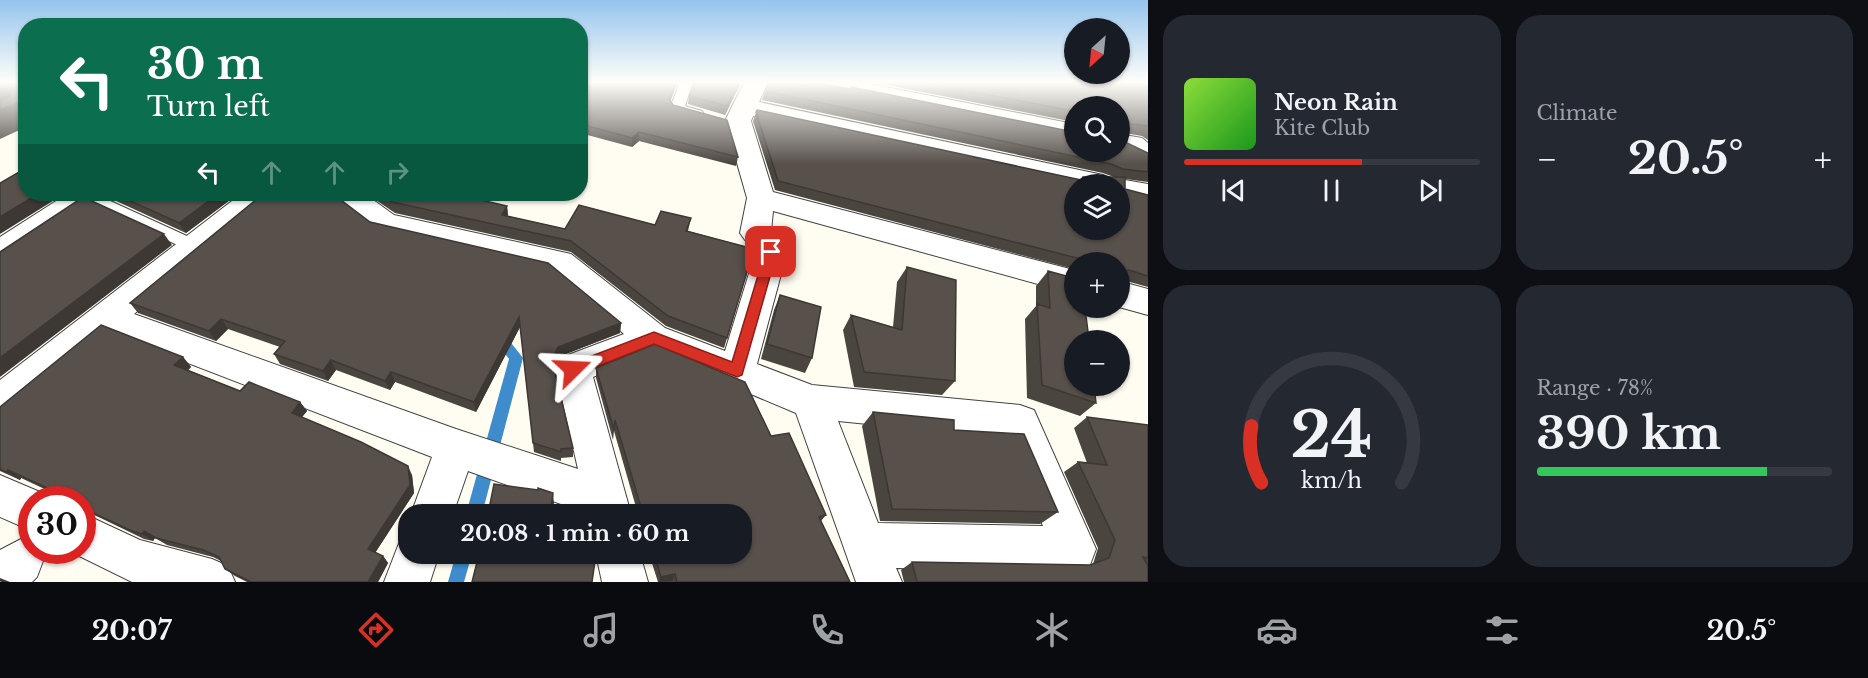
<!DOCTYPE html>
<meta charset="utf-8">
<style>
:root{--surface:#171b24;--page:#242831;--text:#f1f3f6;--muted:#9ea1a6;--line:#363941;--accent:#d93025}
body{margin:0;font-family:"Libre Baskerville",serif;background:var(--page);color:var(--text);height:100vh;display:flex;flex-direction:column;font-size:22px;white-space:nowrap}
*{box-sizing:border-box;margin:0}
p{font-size:20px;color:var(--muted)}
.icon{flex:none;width:33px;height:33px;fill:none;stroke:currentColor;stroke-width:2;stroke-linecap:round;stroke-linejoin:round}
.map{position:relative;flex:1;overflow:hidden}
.details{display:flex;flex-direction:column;gap:15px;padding:15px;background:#0d0f14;width:720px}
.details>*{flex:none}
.guide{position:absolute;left:18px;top:18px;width:570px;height:183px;border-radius:24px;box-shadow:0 2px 4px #0004;background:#0b6e4f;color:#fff;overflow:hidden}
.needle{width:39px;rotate:207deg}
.buttons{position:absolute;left:1064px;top:18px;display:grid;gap:12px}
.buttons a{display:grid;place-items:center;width:66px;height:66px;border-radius:50%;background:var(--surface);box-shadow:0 2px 4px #0004;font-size:30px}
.speed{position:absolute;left:18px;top:486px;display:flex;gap:12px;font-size:30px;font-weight:700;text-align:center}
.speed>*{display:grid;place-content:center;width:78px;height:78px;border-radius:50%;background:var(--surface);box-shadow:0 2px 4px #0004;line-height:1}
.speed .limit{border:9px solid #d22;background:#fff;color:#111}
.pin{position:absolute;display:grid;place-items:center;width:51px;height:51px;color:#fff;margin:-26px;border-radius:12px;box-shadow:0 3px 9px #0006}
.me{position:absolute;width:66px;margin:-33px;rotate:69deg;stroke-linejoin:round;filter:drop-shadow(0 0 4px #0008)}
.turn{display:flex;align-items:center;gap:21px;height:126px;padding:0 30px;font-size:27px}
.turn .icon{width:78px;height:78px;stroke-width:2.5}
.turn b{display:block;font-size:42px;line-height:51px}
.lanes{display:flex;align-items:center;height:57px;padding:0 30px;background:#0003;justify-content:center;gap:30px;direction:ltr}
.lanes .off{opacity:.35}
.big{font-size:45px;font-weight:700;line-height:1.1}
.details .card{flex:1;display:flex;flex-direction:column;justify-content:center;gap:9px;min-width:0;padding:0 21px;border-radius:24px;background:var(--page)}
.details .dial{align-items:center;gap:0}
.dial svg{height:156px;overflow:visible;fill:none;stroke:var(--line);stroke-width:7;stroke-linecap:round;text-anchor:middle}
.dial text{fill:var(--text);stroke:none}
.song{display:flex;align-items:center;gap:18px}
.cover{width:72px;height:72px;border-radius:9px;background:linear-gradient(135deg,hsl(90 70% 55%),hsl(120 70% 35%))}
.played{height:6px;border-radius:3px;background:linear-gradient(90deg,var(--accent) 60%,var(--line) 60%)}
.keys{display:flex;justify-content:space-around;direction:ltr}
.heat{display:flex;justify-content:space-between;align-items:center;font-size:33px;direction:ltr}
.charge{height:9px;border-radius:4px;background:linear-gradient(90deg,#34c759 78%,var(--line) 0)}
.details .tiles{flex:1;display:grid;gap:15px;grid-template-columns:repeat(2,1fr)}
.trip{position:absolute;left:398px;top:504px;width:354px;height:60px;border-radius:24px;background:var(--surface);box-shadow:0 2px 4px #0004;font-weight:700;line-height:60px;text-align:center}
.tab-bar{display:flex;height:96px;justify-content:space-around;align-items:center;background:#090b0e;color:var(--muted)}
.tab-bar .icon{width:42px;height:42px}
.tab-bar .active{color:var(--accent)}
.tab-bar b{font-size:27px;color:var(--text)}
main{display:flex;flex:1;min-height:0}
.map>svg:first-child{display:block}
</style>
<main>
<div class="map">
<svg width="1148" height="582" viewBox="0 0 1148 582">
<rect width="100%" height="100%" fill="#fffdf1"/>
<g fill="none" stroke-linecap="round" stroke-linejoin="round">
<path fill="#3e8ccb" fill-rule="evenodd" d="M499 333 504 334 523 358 482 514H466L509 359 493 338 494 334Z
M456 554H472L464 582H448Z"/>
<defs>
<path id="service" d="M680 82H693L685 106 702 111 704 114 702 117C693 119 676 114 670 108Z
M78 194H95L200 242 202 246 200 250H188L79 199Z"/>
<path id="minor" d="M744 82H768L759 102 1103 175 1115 180 1119 179 1148 184V204L1119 197V184H1074V187L753 116 751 121 773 192 1074 270V294L773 211 771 231 787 252 757 364 812 385 1020 405 1034 410 1096 549 1090 565 1074 571 896 568 902 582H856L796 413 653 353 593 377 631 514H589L468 471 453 514H411L432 457 110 333 13 414 0 419V380L241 194H273L269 201 134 314 456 429 578 469 555 369 560 358 624 334 550 271 374 231 337 201 333 194H365L394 215 571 254 665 328 725 351 755 254 740 233 747 198 725 121ZM838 421 1007 438 1043 526 878 523Z
M811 82H860L1074 124V140L823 89 815 87Z
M1119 134 1142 138 1148 143V164C1137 162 1130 152 1119 150Z
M67 194H101L97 201 11 260 0 263V237Z
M1119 281 1148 289V315L1119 307Z
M0 475 47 495 49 500H32V531L0 517Z
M82 513 140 540 212 559 228 566 235 582H132L67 550H82Z
M408 535V554H439L430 582H384L401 538Z
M21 539 32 543V550H39L43 561 37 577 32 582H0V550Z
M596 554H640L648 582H602Z"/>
</defs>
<use href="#service" stroke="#424242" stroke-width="2"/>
<use href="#minor" stroke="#424242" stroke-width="2"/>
<use href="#service" fill="#fff" fill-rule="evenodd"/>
<use href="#minor" fill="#fff" fill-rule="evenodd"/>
</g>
<path fill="#4b4540" d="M580 82H678L670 101 673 105 738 157 736 166 639 141 632 147 580 133Z
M741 82 725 115 688 104 689 96Z
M872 82H1148V140L1142 136 1125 133V142L1148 153V182L1125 179V189L1148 195V287L1119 279V262H1074V269L775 190 753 121 757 110 1081 180 1114 177 1103 173 762 100 765 91 1119 152 1074 106V122Z
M102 194H238L186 233 103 195Z
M367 194H485L486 201 507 206 508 216 565 229 655 225 691 218 688 231 754 249 724 348 666 326 571 252 395 213Z
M370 222 621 323 620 333 558 357 554 367 573 448V457L561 458V461L534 452 520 327 476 412 395 382 390 390 336 370 328 381 280 364 274 354 280 347 228 329 216 341 138 313 130 303Z
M907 267 955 381 942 395 854 387 843 330 851 315 893 327 897 282Z
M1048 271 1074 308H1088L1085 310 1096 403 1080 416 1027 398 1025 319 1036 306V286Z
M780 295 812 358 805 373 761 359 774 310Z
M183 357 191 367 188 370 240 391 300 402 307 411 302 417 412 475 414 493 375 553 383 556 388 563 378 582H247L235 576 225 569 221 561 213 557 167 545 155 538 153 541 144 539 82 509V500H68L21 478 20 480 0 471V407Z
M596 368 771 436 826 515 821 521 850 582H658L649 554H741V514H638L614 431 613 440 596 378Z
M873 412 954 430 1058 512 1040 524 880 521 862 426Z
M1087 417 1148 425V582H904L901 570 912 562 1090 565 1093 564 1098 548 1064 472 1078 462 1087 463 1074 428Z"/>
<path fill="#3d3834" d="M676 82H678L668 107 669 99Z
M739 82H741L725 115 727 106Z
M9 84 22 100 26 99V127L0 139V88Z
M639 132V141L632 147V138Z
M38 194H64L0 234V217Z
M218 194H238L186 233 179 223Z
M485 194 486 204 481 200Z
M507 206 508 216 502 215Z
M164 234 172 245 0 377V358Z
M519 317 520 327 476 412 474 402Z
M221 319 228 329 216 341 209 331Z
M621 323 620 333 558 357 553 370 552 360 558 347Z
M183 357 191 367 183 375 174 365Z
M331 360 336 370 328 381 323 371Z
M391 372 395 382 390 390 385 381Z
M300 402 307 411 298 422 292 413Z
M408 466 412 475 414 493 373 556 368 549Z
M8 470 21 478 20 480 6 472Z
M553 493 554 504 553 514H550Z
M144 531 155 538 153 541 142 534Z
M383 556 388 563 378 582H368Z
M675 574 672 581 659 582 661 577Z
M0 578 10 582H1L0 581Z"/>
<path fill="#57504b" stroke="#3d3834" stroke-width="1.5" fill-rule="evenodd" d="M0 82H26V99L0 110V101L10 97 12 86 9 84 0 88Z
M580 82H676L669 99 673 105 727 120 738 157 639 132 632 138 580 124Z
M694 82H739L727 106 689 96Z
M769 82H791L804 85 805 82H813L851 89V87L1074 132V152H1119V106H1074V111L922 82H1148V126L1125 123V142L1148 153V172L1123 169 1111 164 765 91Z
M757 110 1081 180 1083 177H1125V189L1148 195V276L1129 270 1126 271 1119 269V262H1092L778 181 756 112ZM1074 184H1119V230H1074Z
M26 168V194H38L0 217V183Z
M115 194H218L179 223Z
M263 194H333L370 222 548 263 621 323 558 347 552 360 573 448 561 449V452L533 443 519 317 474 402 391 372 385 381 331 360 323 371 274 354 285 341 221 319 209 331 130 303Z
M379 194H484L481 200 507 206 502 215 565 229 579 205 655 225 661 211 691 218 686 231 754 249 727 338 668 316 571 241 392 202Z
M83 197 164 234 0 358V252Z
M907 267 956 280 955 381 864 372 851 315 902 330Z
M1048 271 1074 278V308H1085L1089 340H1074V386H1094L1096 403 1042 385 1037 304 1050 308Z
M780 295 821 307 812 358 767 344Z
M101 325 183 357 174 365 240 391 249 382 300 402 292 413 361 442 408 466 410 485 368 549 383 556 368 582H251L225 569 219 557 203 550 156 538 144 531 142 534 132 531 82 508V500H73L8 470 6 472 0 469V407Z
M655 344 745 382 771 436 789 433 826 515 819 517 850 582H677L675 574 661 577 654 554H741V514H643L615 420 614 430 596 368Z
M873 412 954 420V430L1024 434 1058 512 892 509Z
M1087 417 1148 425V558L1143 557 1148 566V582H917L912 562 1090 565 1109 558 1115 540 1078 462 1107 465Z
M494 484 538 490V488L553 493 550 514H488Z
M479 554H596L592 582H472Z"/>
<linearGradient id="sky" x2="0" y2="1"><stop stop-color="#94c4ed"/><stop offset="0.5" stop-color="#fffef9"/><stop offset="1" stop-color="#fffef9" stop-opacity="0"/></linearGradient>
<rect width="1148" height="164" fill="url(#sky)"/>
<path fill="#d93025" stroke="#8d1f18" stroke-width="1.5" d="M771 247 777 252 742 375 737 377 654 344 573 376 568 374 565 369 568 365 654 332 732 362 765 252Z"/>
</svg>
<div class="buttons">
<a><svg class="needle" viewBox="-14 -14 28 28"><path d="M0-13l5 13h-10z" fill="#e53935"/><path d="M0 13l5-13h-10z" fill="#9ea1a6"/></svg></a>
<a><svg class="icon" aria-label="search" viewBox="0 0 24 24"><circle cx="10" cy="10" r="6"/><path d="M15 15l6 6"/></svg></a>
<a><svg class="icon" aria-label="layers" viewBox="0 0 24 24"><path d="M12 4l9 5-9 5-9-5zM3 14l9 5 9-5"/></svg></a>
<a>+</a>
<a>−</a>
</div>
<div class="speed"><div class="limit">30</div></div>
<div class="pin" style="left:771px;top:252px;background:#d93025"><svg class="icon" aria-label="arrive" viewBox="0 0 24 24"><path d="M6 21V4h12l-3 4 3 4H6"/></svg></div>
<svg class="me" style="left:573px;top:369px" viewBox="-20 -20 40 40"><path d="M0-17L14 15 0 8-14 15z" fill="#d93025" stroke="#fff" stroke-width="4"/></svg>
<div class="trip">20:08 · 1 min · 60 m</div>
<div class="guide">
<div class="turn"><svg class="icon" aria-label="left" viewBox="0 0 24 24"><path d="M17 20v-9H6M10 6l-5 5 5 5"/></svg><div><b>30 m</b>Turn left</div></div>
<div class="lanes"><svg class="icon" aria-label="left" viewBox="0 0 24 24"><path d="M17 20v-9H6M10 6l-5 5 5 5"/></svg><svg class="icon off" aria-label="ahead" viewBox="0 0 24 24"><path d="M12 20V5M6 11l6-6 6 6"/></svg><svg class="icon off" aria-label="ahead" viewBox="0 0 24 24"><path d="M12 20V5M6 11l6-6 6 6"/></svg><svg class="icon off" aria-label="right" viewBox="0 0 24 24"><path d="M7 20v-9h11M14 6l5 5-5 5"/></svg></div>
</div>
</div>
<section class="details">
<div class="tiles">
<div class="card">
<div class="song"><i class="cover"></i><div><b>Neon Rain</b><p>Kite Club</p></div></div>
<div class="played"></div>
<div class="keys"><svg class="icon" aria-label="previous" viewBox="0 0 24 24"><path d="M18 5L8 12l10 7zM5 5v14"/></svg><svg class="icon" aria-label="pause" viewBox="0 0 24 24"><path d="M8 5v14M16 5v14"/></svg><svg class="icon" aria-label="next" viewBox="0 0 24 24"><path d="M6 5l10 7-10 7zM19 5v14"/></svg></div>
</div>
<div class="card"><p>Climate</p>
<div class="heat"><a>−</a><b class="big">20.5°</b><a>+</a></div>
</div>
<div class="card dial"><svg viewBox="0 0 100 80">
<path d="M14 69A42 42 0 1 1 86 69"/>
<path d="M14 69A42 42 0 0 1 9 40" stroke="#d93025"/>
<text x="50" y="56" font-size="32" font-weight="700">24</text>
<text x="50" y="72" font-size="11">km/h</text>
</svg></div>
<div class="card"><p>Range · 78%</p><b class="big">390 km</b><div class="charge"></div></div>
</div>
</section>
</main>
<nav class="tab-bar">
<b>20:07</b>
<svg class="icon active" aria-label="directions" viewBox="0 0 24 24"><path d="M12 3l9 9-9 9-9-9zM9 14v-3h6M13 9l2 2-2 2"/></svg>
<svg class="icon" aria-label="music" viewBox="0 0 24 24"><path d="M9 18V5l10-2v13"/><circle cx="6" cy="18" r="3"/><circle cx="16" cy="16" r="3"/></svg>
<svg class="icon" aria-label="phone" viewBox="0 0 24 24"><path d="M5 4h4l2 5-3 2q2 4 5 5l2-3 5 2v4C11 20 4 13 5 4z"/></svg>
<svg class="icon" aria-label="climate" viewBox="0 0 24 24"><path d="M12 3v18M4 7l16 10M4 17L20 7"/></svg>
<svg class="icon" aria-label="car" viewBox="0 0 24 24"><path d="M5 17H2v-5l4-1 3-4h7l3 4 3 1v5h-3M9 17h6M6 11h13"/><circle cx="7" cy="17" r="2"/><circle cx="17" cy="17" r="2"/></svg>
<svg class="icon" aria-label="filters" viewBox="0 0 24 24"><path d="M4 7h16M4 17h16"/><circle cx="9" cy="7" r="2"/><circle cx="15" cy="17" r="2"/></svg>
<b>20.5°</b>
</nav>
